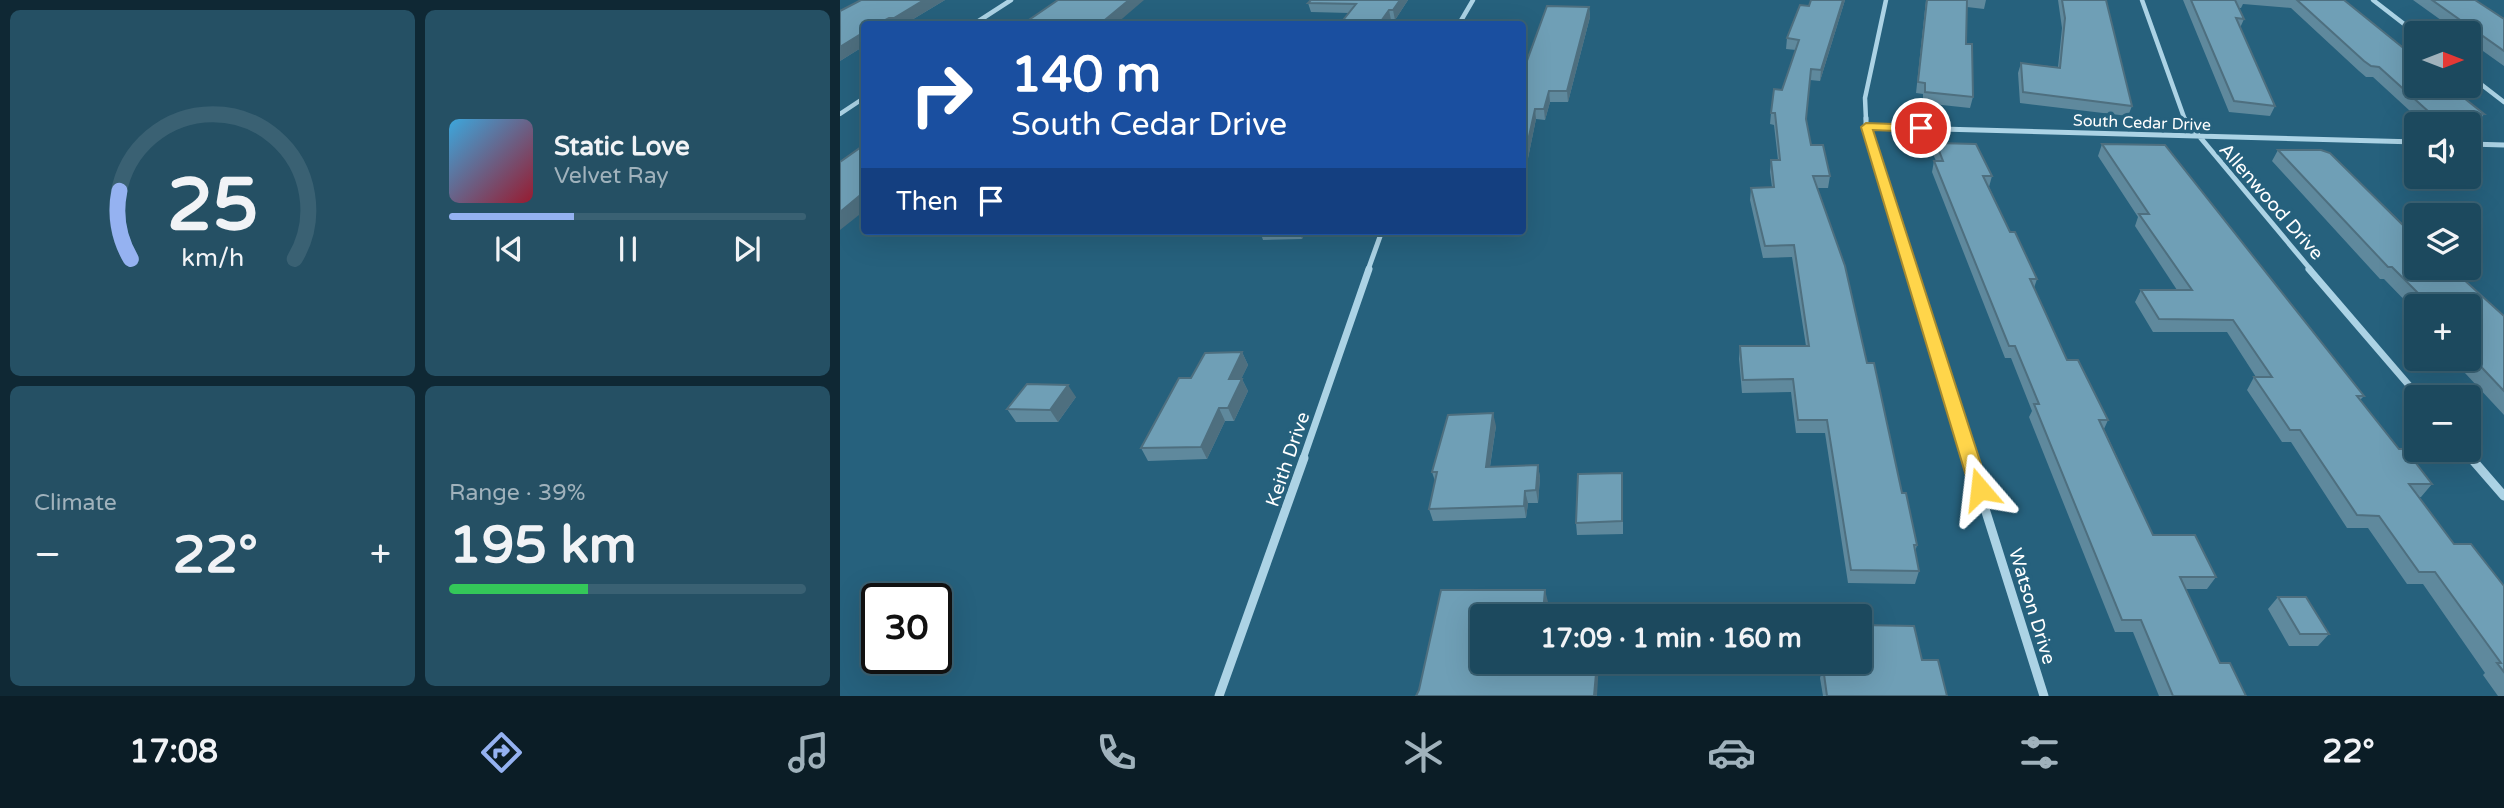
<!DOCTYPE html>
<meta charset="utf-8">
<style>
:root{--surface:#1c495e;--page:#255064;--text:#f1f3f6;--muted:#a0b2bc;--line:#3a6173;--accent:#95b2f1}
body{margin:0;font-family:"Varela Round",sans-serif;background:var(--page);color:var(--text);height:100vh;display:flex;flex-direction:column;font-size:26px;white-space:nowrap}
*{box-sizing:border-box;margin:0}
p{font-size:23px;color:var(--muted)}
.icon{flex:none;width:38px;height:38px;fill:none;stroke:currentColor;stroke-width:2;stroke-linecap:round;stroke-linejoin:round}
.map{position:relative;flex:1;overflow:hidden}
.side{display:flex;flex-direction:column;gap:10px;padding:10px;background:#0f2834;width:840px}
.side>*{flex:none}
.top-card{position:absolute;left:21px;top:21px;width:665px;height:214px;border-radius:7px;box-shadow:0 7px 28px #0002,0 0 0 2px var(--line);background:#1a4fa0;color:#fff;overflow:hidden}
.needle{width:46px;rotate:90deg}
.controls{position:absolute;left:1564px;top:21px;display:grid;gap:14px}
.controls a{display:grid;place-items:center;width:77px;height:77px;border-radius:7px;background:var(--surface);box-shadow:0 7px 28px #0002,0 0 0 2px var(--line);font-size:35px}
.speed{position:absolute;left:21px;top:583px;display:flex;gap:14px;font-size:35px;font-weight:700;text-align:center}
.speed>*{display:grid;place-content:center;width:91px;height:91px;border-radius:50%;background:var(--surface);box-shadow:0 7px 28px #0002,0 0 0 2px var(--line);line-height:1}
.speed .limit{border:4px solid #111;border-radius:10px;background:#fff;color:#111}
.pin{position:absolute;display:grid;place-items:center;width:60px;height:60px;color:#fff;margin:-30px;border:4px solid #fff;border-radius:50%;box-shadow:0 2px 7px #0007}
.me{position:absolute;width:77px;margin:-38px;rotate:343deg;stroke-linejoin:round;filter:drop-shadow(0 0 5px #0008)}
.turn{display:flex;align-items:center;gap:24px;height:147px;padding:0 35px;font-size:32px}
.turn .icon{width:91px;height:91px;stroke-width:2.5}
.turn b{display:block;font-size:49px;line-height:60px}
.then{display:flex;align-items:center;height:66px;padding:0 35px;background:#0003;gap:14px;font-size:26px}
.big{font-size:52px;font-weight:800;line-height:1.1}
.side .tile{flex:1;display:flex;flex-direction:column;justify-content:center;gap:10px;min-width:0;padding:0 24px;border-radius:10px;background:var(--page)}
.side .dial{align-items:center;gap:0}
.dial svg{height:182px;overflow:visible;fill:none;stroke:var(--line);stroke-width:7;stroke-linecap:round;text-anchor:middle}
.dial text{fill:var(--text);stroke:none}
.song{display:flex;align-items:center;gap:21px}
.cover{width:84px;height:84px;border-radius:10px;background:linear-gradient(135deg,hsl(200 70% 55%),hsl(350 70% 35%))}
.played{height:7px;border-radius:4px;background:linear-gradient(90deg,var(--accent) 35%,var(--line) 35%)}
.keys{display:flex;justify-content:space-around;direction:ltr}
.heat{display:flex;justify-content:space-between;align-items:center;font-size:38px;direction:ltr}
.charge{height:10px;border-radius:5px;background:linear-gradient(90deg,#34c759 39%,var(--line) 0)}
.side .tiles{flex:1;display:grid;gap:10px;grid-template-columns:repeat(2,1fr)}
.trip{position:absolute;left:630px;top:604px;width:402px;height:70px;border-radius:7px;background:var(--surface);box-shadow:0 7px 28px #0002,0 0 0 2px var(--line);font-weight:800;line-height:70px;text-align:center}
.menu{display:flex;height:112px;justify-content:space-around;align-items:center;background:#0b1d26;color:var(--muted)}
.menu .icon{width:49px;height:49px}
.menu .selected{color:var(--accent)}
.menu b{font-size:32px;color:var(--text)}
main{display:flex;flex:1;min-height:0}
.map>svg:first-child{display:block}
</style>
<main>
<section class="side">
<div class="tiles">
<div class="tile dial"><svg viewBox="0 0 100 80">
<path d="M14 69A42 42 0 1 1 86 69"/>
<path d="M14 69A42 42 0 0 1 9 39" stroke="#95b2f1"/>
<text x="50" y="56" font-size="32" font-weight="700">25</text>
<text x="50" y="72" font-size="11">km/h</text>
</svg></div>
<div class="tile">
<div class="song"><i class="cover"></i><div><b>Static Love</b><p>Velvet Ray</p></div></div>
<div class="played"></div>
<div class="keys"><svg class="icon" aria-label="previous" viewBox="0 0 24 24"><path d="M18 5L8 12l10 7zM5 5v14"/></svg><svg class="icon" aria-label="pause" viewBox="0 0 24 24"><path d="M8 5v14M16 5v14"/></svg><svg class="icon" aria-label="next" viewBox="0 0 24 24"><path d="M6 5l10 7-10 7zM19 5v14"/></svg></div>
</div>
<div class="tile"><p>Climate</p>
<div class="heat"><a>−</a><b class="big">22°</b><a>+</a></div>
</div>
<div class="tile"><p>Range · 39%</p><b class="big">195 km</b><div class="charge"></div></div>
</div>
</section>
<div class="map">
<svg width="1664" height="696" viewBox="0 0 1664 696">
<rect width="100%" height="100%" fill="#26617d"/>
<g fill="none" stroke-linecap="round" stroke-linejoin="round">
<path stroke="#acd3e5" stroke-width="4.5" d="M1302 0 1345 120
M1533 0 1577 34
M134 24 171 0
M619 24 633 0
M1629 75 1664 102
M0 114 24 98
M1026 120 1025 98 1046 0"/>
<path stroke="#acd3e5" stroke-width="5" d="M1026 118V127L1071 270
M1344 118 1471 270
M1026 127 1577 142
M1629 144 1664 145
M528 270 542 231"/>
<path stroke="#acd3e5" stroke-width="7" d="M1070 269 1130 459
M1469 269 1579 397
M1624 450 1632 459
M463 459 529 269"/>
<path stroke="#acd3e5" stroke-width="9" d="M1129 458 1204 696
M1631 458 1664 496
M379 696 464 458"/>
</g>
<path fill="#5f899d" d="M21 0H105L65 24H24V46L0 61Z
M568 0 555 20 509 13 471 12 468 3Z
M1005 0 980 81 970 80 966 119 971 145 990 176 988 188H977L1027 363 1062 493 1077 545 1075 552 1079 571 1075 584 1008 583 985 433H956L951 392 902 393 899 359 900 346H966L952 257 923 258 910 200 911 188 932 187 930 172 931 160H938L934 125 930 124 931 113 942 90 956 50 946 49 947 38 969 6Z
M1086 0H1146L1144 9 1127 7 1126 44 1133 97 1130 108 1083 103V94L1076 93Z
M1218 0H1266L1292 106 1288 116 1180 103 1178 73 1181 63 1218 67 1222 28Z
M1343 0H1504L1644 114 1637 125 1582 122 1533 77H1526L1519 71 1451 8 1403 4 1401 8H1399L1404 19 1400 28 1435 106 1430 116 1389 112Z
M1573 0H1635L1664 19V66L1629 41V33H1619Z
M749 7 750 17 728 102H710L705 120 696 119 687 163 688 170 682 192 684 69Z
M1096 143 1152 176 1149 187 1170 232 1197 279 1194 288 1227 360 1268 420 1264 429 1313 535 1376 577 1367 589H1345L1380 663 1406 696H1319L1293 632H1275L1189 417 1192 411 1171 358H1165L1092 172 1094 161H1096L1093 154Z
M1262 144 1524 396 1520 400 1559 449 1592 484 1581 497H1579L1614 544 1664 586V696H1658L1643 675 1645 673 1583 584H1567L1528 528H1507L1451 442H1442L1407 390 1414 377H1416L1387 332H1313L1295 302 1301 290H1337L1295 226 1298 217 1258 156Z
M1438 150 1577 268 1664 316V415L1612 359H1629V306H1577V313L1544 279H1540L1432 161Z
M420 231H466L462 239 423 240Z
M402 352 408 365 401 379H402L408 391 394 421H385L367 459 308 461 301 448 351 378Z
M236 397 218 422H176L167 409Z
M656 426 650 467 698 465 700 478 698 503H688L686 518 593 521 589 509 595 481 592 472Z
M783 485V534L737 535 736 523Z
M1438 597 1489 634 1478 646H1449L1428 609Z
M1020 625 1082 660 1107 696H983L980 678 983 667H1018L1017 662H1020Z"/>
<path fill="#4e6f7f" d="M84 0H105L65 24H58L54 18Z
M289 0H304L276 24H260Z
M560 0H568L555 20 553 10Z
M1003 0H1005L980 81 981 70Z
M749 7 750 17 728 102 727 91Z
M549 10 551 20 547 24H539Z
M49 18 53 24H38Z
M24 32V46L0 61V47Z
M709 91 710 102 705 120 704 109Z
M695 109 696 119 687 163 688 170 682 192 684 159Z
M24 192V211L0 230V212Z
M459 231H466L462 239Z
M402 352 408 365 395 392 389 379Z
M402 379 408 391 394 421 388 408Z
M228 385 236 397 218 422 210 410Z
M379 408 385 421 367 459 361 447Z
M653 413 656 426 648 479 646 467Z
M698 465 700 478 698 503 696 490Z
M685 491 688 503 686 518 684 506Z
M705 590 708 602 706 616 703 613Z
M757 662H759L757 696H754Z"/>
<path fill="#6f9fb6" stroke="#4e6f7f" stroke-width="2" d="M21 0H84L54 18H49L38 24H24V32L0 47V11Z
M218 0H289L260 24H183Z
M471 0H560L553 10H549L539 24H500L516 4 468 3Z
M971 0H1003L981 70 971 69 966 119 971 145H983L990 176H973L1005 266 1027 363H1034L1062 493H1066L1077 545H1074L1079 571 1011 570 987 420H958L953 379 903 380 900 346H969L954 245 925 246 911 188 934 187 931 160H940L935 113H931L934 89 942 90 959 40 947 38 960 5 969 6Z
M1087 0H1127L1126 44H1132L1133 97 1085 92V83L1078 82Z
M1222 0H1266L1292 106 1183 92 1181 63 1220 68 1225 18Z
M1351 0H1395L1404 19 1396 18 1435 106 1394 101Z
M1457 0H1504L1577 59V86H1609L1644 114 1589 112 1539 67 1531 66 1524 61Z
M1592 0H1635L1664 19V51Z
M707 6 749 7 727 91H709L704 109H695L684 159H686L682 175V69H684Z
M1096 143 1136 144 1152 176H1143L1170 232H1175L1197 279H1190L1227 360H1238L1268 420H1259L1313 535H1355L1376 577H1340L1380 663H1390L1406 696H1333L1301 620H1282L1194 404H1199L1175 346H1169L1094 161H1103Z
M1262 144 1325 145 1524 396H1517L1559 449H1565L1592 484H1569L1614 544H1631L1664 586V672L1657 663H1661L1595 572H1579L1539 516 1517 515 1460 430H1450L1414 377H1432L1393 320 1319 319 1301 290H1352L1299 214H1309Z
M24 145V192L0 212V162Z
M1438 150H1481L1490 153 1577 239V268H1611L1664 316V391L1629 354V306H1591L1552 267H1548Z
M402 352 389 379H402L388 408H379L361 447 301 448 339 378H351L365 353Z
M187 384 228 385 210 410 167 409Z
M653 413 646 467 698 465 696 490 685 491 684 506 589 509 597 472H592L608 415Z
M782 473V521L736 523 738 474Z
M601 590H705L703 613H760V616H642V662H757L754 696H576L579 690Z
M1438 597H1466L1489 634H1460Z
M1020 625 1074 626 1082 660H1098L1107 696H987L983 667H1023L1020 650Z"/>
<path fill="#ffd54a" stroke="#a68a30" stroke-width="2" d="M1026 123 1081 125 1087 128 1081 132 1033 130 1149 489 1146 494 1140 496 1133 494 1130 489 1021 127Z"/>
<g text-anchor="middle" stroke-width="7" stroke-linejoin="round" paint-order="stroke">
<g font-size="16" fill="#fff" stroke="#26617d">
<text transform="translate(1302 122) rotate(2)" y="6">South Cedar Drive</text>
</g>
<g font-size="19" fill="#fff" stroke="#26617d">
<text transform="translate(1432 201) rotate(49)" y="7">Allenwood Drive</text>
<text transform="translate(447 459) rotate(-71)" y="7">Keith Drive</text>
<text transform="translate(1193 606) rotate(73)" y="7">Watson Drive</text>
</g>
</g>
</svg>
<div class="controls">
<a><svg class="needle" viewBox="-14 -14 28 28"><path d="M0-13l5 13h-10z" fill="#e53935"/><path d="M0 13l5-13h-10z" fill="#a0b2bc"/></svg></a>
<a><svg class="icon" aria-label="sound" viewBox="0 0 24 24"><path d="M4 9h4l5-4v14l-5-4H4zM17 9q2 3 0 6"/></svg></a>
<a><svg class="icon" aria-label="layers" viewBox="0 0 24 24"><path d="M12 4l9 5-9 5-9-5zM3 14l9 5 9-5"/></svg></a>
<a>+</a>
<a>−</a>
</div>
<div class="speed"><div class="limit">30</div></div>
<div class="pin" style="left:1081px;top:128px;background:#d93025"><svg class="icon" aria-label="arrive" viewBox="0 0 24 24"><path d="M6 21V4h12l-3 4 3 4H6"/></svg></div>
<svg class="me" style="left:1140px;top:489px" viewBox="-20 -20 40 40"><path d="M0-17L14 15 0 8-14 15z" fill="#ffd54a" stroke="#fff" stroke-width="4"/></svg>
<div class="trip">17:09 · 1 min · 160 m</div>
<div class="top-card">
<div class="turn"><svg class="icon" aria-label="right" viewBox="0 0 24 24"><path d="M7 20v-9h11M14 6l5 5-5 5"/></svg><div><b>140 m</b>South Cedar Drive</div></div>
<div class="then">Then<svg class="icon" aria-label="arrive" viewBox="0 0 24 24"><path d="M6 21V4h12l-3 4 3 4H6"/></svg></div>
</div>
</div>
</main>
<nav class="menu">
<b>17:08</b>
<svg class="icon selected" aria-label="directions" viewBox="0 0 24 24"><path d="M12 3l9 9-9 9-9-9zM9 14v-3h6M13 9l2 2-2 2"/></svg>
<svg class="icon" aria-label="music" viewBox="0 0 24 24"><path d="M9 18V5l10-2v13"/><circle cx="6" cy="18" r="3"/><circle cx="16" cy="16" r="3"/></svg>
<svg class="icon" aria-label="phone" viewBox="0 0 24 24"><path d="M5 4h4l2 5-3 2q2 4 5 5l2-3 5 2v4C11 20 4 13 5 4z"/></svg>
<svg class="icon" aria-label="climate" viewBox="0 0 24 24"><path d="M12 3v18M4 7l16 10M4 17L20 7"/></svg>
<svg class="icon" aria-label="car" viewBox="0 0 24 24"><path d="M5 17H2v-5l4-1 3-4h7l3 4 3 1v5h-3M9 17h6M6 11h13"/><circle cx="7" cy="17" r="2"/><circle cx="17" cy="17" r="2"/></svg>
<svg class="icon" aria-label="filters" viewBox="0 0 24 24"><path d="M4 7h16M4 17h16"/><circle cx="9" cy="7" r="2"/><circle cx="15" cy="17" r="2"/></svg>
<b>22°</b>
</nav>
